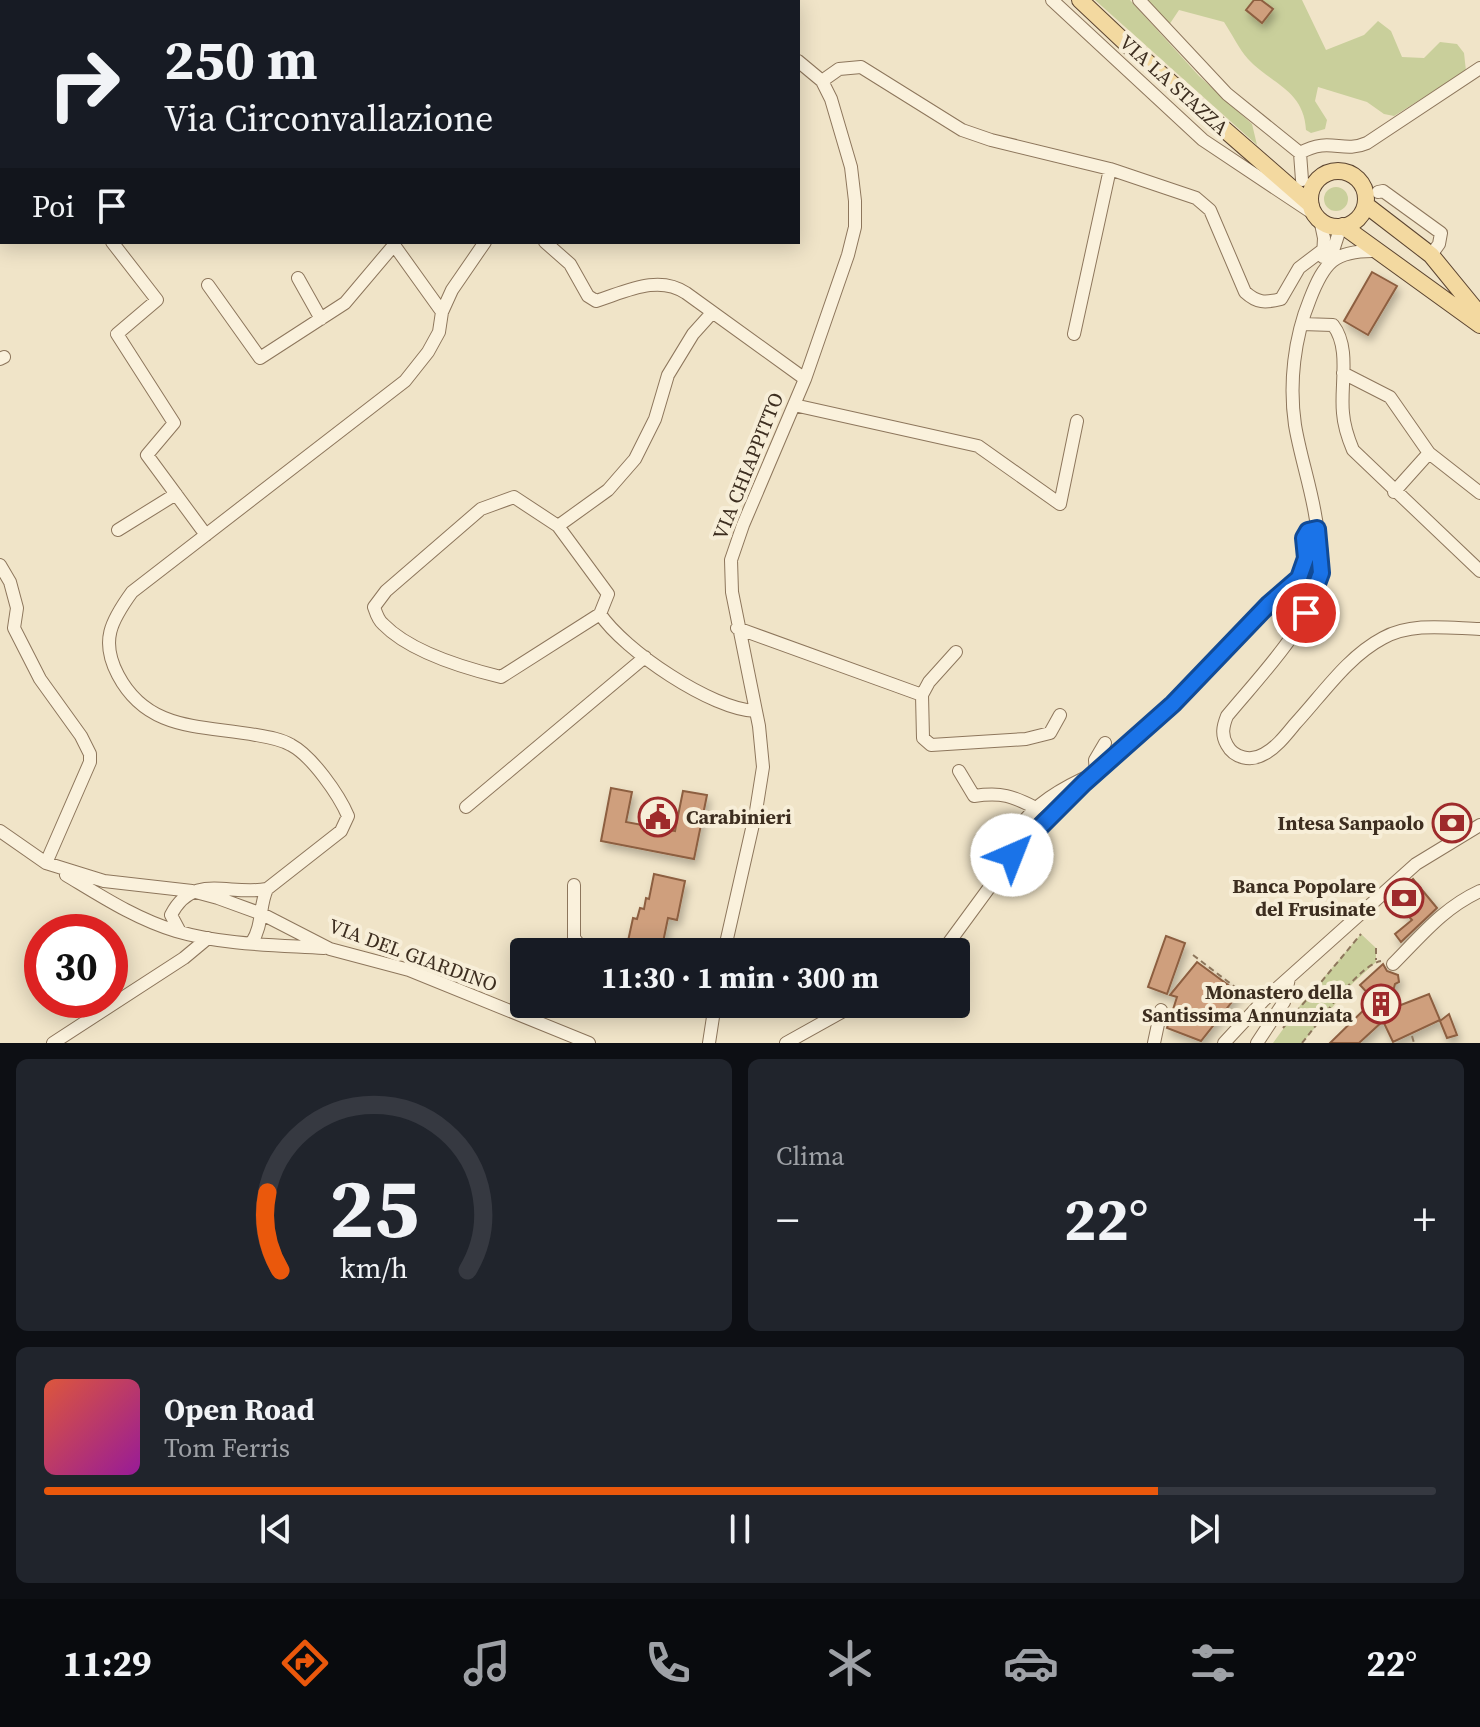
<!DOCTYPE html>
<html lang="it">
<meta charset="utf-8">
<style>
:root{--surface:#171b24;--page:#20242c;--text:#f1f3f6;--muted:#9ea1a6;--line:#363941;--accent:#ea580c}
body{margin:0;font-family:"Source Serif 4",serif;background:var(--page);color:var(--text);height:100vh;display:flex;flex-direction:column;font-size:30px;white-space:nowrap}
*{box-sizing:border-box;margin:0}
p{font-size:26px;color:var(--muted)}
.icon{flex:none;width:44px;height:44px;fill:none;stroke:currentColor;stroke-width:2;stroke-linecap:round;stroke-linejoin:round}
.map{position:relative;height:1043px;overflow:hidden}
.sheet{display:flex;flex-direction:column;gap:16px;padding:16px;background:#0d0f14;flex:1}
.sheet>*{flex:none}
.guide{position:absolute;left:0px;top:0px;width:800px;height:244px;box-shadow:0 4px 20px #0003;background:#171b24;color:var(--text);overflow:hidden}
.speed{position:absolute;left:24px;top:914px;display:flex;gap:16px;font-size:40px;font-weight:700;text-align:center}
.speed>*{display:grid;place-content:center;width:104px;height:104px;border-radius:50%;background:var(--surface);box-shadow:0 4px 20px #0003;line-height:1}
.speed .limit{border:12px solid #d22;background:#fff;color:#111}
.pin{position:absolute;display:grid;place-items:center;width:68px;height:68px;color:#fff;margin:-34px;border:4px solid #fff;border-radius:50%;box-shadow:0 2px 8px #0007}
.me{position:absolute;width:88px;margin:-44px;rotate:44deg;stroke-linejoin:round;filter:drop-shadow(0 0 6px #0008)}
.turn{display:flex;align-items:center;gap:28px;height:168px;padding:0 32px;font-size:36px}
.turn .icon{width:104px;height:104px;stroke-width:2.5}
.turn b{display:block;font-size:56px;line-height:68px}
.then{display:flex;align-items:center;height:76px;padding:0 32px;background:#0003;gap:16px;font-size:30px}
.big{font-size:60px;font-weight:700;line-height:1.1}
.sheet .card{flex:1;display:flex;flex-direction:column;justify-content:center;gap:12px;min-width:0;padding:0 28px;border-radius:12px;background:var(--page)}
.sheet .dial{align-items:center;gap:0}
.dial svg{height:208px;overflow:visible;fill:none;stroke:var(--line);stroke-width:7;stroke-linecap:round;text-anchor:middle}
.dial text{fill:var(--text);stroke:none}
.song{display:flex;align-items:center;gap:24px}
.cover{width:96px;height:96px;border-radius:12px;background:linear-gradient(135deg,hsl(10 70% 55%),hsl(300 70% 35%))}
.played{height:8px;border-radius:4px;background:linear-gradient(90deg,var(--accent) 80%,var(--line) 80%)}
.keys{display:flex;justify-content:space-around;direction:ltr}
.heat{display:flex;justify-content:space-between;align-items:center;font-size:44px;direction:ltr}
.sheet .tiles{flex:1;display:grid;gap:16px;grid-template-columns:1fr 1fr}
.card:last-child{grid-column:span 2}
.trip{position:absolute;left:510px;top:938px;width:460px;height:80px;border-radius:8px;background:var(--surface);box-shadow:0 4px 20px #0003;font-weight:700;line-height:80px;text-align:center}
.dock{display:flex;height:128px;justify-content:space-around;align-items:center;background:#090b0e;color:var(--muted)}
.dock .icon{width:56px;height:56px}
.dock .on{color:var(--accent)}
.dock b{font-size:36px;color:var(--text)}
.map>svg:first-child{display:block}
</style>
<div class="map">
<svg width="1480" height="1043" viewBox="0 0 1480 1043">
<defs>
<filter id="shadow"><feDropShadow dx="3" dy="5.5" stdDeviation="4" flood-color="#0004"/></filter>
</defs>
<rect width="100%" height="100%" fill="#f0e4c8"/>
<path fill="#c9cf9b" d="M1095 0H1130L1199 76 1252 124 1257 145Z
M1148 0H1302L1326 50 1364 35 1378 21 1391 31 1402 57 1424 58 1440 42 1457 44 1464 53 1466 71 1394 116 1384 114 1367 102 1318 87 1315 101 1327 120 1325 129 1311 133 1306 130C1304 90 1271 84 1248 59 1239 49 1232 34 1224 22L1179 10 1169 25Z
M1324 199a12 12 0 1 1 24 0a12 12 0 1 1-24 0Z
M1361 934 1376 948V962L1352 984 1302 1043H1273L1302 1003Z"/>
<path fill="#cf9f7d" stroke="#8d5f41" stroke-width="2" filter="url(#shadow)" d="M1254 0H1261L1273 9 1262 23 1246 10Z
M1372 272 1397 286 1368 335 1344 321Z
M611 788 632 792 626 822 675 831 683 791 707 795 694 859 601 841Z
M654 874 685 881 677 920 668 918 661 952H646L637 950 639 943 628 941 633 918 637 919 640 908 644 909 646 898 649 899Z
M1413 879 1437 908 1401 942 1395 934 1412 920 1393 899Z
M1166 936 1185 943 1167 994 1148 987Z
M1197 962 1239 993 1201 1041 1167 1028 1177 997 1170 995Z
M1383 964 1387 971 1398 975 1399 982 1395 984 1388 1010 1429 994 1440 1020 1393 1042 1383 1021 1359 1043H1330L1374 1000 1360 985Z
M1449 1014 1457 1035 1447 1038 1440 1021Z"/>
<g fill="none" stroke-linecap="round" stroke-linejoin="round">
<defs>
<path id="minor" d="M704 0 707 2
M1052 0 1203 140 1317 216
M1139 0 1227 94 1300 153 1302 180
M83 2V0
M256 2 257 0
M724 2 725 0
M822 81 839 69 861 67 962 130 991 140 1110 169 1196 198 1210 210 1245 292C1257 303 1265 303 1281 299L1299 268 1324 249
M0 116 2 114
M1300 153C1330 136 1342 154 1367 143L1480 68
M1378 192 1383 191 1441 233 1439 244 1431 255
M1320 219 1324 238 1323 257
M112 242 157 300 117 334 174 423 147 455 206 535
M545 242 570 264 588 296 596 301C625 292 658 274 686 293L805 379
M1376 251C1334 250 1324 263 1310 299 1294 338 1289 384 1295 425 1300 455 1310 484 1315 514 1318 533 1325 556 1321 575 1311 625 1259 677 1227 716 1223 726 1221 735 1227 745 1234 758 1251 762 1264 754 1276 748 1286 735 1295 724 1322 695 1347 657 1383 638 1412 622 1448 628 1480 629
M1329 263 1341 226
M298 278 321 319
M208 285 260 358 345 303 394 245 442 312
M711 314 693 334 668 375 655 419 635 459 608 490 558 526 608 594 600 614C624 650 712 710 756 711
M1302 324 1333 325C1351 348 1340 386 1343 413 1344 427 1348 438 1353 450L1480 571
M1074 334 1110 169
M0 359 4 357
M1343 373 1390 397 1429 453 1480 493
M794 405 978 446 1060 504 1077 421
M1394 492 1429 453
M558 526 514 497 481 509 386 591 374 607C376 613 378 620 383 624 410 652 464 668 501 677L600 614
M118 530 176 494
M0 565 10 582 17 608 14 628 40 679 81 736 90 754V762L46 863
M737 628 922 695 923 738 931 745 1026 739 1050 733 1060 715
M922 695 929 682 956 652
M959 771 974 796C1002 792 1012 796 1036 808
M466 807 645 657
M0 831 46 863 104 881 192 891 218 898 262 914 330 949 409 970 589 1043
M1012 855C1011 814 1063 787 1096 773L1095 760 1105 743
M66 875C101 896 136 919 176 931 223 945 276 945 324 948
M574 885V938L585 952
M180 932 171 915C193 872 229 896 267 889
M252 942C263 925 259 906 267 889L341 831 348 816C339 795 312 756 291 745 281 739 268 737 256 735 202 725 148 732 118 675 100 641 111 621 132 592L405 381 428 352 439 332 442 312 452 290 485 242
M724 952 756 811 763 767 759 726 732 592 731 560 743 525 805 379 848 255 855 227V201L851 167 831 99 822 81 798 61
M942 952 1022 843 1173 704 1269 604 1299 578 1306 558 1304 538 1308 531 1317 529
M1393 964C1421 936 1443 908 1480 891
M53 1043 184 958 208 938
M709 1043 715 1004
M786 1043 856 1004
M1154 1043 1161 1010
M1224 1043 1264 1000 1416 864 1480 825
M1257 1043 1284 1002 1289 978"/>
<path id="major" d="M1080 0 1131 48 1311 205
M1310 199a28 28 0 1 1 56 0a28 28 0 1 1-56 0Z
M1366 205 1431 255 1480 315
M1343 226 1480 325"/>
</defs>
<use href="#minor" stroke="#8d765c" stroke-width="14"/>
<use href="#major" stroke="#5b4430" stroke-width="18"/>
<path stroke="#8d765c" stroke-width="2" stroke-dasharray="6 4" stroke-linecap="butt" d="M1376 948V960
M1193 955 1248 997
M1283 1028 1361 934
M1412 1036 1414 1043
M1302 1043C1318 1024 1358 965 1381 961"/>
<use href="#minor" stroke="#faf1dc" stroke-width="12"/>
<use href="#major" stroke="#f3d9a0" stroke-width="16"/>
</g>
<g fill="none" stroke-linecap="round" stroke-linejoin="round">
<defs>
<path id="route" d="M1012 855 1084 783 1173 704 1269 604 1299 578 1306 558 1304 538 1308 531 1317 529 1321 573 1306 613"/>
</defs>
<use href="#route" stroke="#114b97" stroke-width="20"/>
<use href="#route" stroke="#1a73e8" stroke-width="14"/>
</g>
<defs>
<symbol id="civic-ring" viewBox="-11 -11 22 22"><circle r="9.5" fill="#f7eed8" stroke="#9e2a2b" stroke-width="1.5"/><path d="M-.6-6.5H3V-4.5H.6V-3L4-1V1h2V6H-6V1h2V-1L-.6-3ZM-1.2 2.5V6h2.4V2.5Z" fill="#9e2a2b"/></symbol>
<symbol id="bank-ring" viewBox="-11 -11 22 22"><circle r="9.5" fill="#f7eed8" stroke="#9e2a2b" stroke-width="1.5"/><path d="M-6-4H6V4H-6ZM0-2.3a2.3 2.3 0 1 0 0 4.6a2.3 2.3 0 1 0 0-4.6Z" fill="#9e2a2b"/></symbol>
<symbol id="building-ring" viewBox="-11 -11 22 22"><circle r="9.5" fill="#f7eed8" stroke="#9e2a2b" stroke-width="1.5"/><path d="M-4-6H4V6H1V3H-1V6H-4ZM-2.5-4.3h1.7v1.8h-1.7ZM.8-4.3h1.7v1.8H.8ZM-2.5-1h1.7V.8h-1.7ZM.8-1h1.7V.8H.8Z" fill="#9e2a2b"/></symbol>
</defs>
<g fill-rule="evenodd">
<use href="#civic-ring" x="636" y="795" width="44" height="44"/>
<use href="#bank-ring" x="1430" y="801" width="44" height="44"/>
<use href="#bank-ring" x="1382" y="876" width="44" height="44"/>
<use href="#building-ring" x="1359" y="982" width="44" height="44"/>
</g>
<g text-anchor="middle" stroke-width="8" stroke-linejoin="round" paint-order="stroke">
<g font-size="20" fill="#3d2e20" stroke="#f7eed8">
<text transform="translate(1174 85) rotate(42)" y="7">VIA LA STAZZA</text>
<text transform="translate(748 466) rotate(-68)" y="7">VIA CHIAPPITTO</text>
<text transform="translate(413 955) rotate(20)" y="7">VIA DEL GIARDINO</text>
</g>
<g font-size="20" font-weight="bold" fill="#3d2e20" stroke="#f7eed8" text-anchor="end">
<text x="686" y="824" text-anchor="start">Carabinieri</text>
<text x="1424" y="830">Intesa Sanpaolo</text>
<text x="1376" y="893">Banca Popolare<tspan x="1376" dy="23">del Frusinate</tspan></text>
<text x="1353" y="999">Monastero della<tspan x="1353" dy="23">Santissima Annunziata</tspan></text>
</g>
</g>
</svg>
<div class="speed"><div class="limit">30</div></div>
<div class="pin" style="left:1306px;top:613px;background:#d93025"><svg class="icon" aria-label="arrive" viewBox="0 0 24 24"><path d="M6 21V4h12l-3 4 3 4H6"/></svg></div>
<svg class="me" style="left:1012px;top:855px" viewBox="-20 -20 40 40"><circle r="19" fill="#fff"/><path d="M0-13L10 11 0 6-10 11z" fill="#1a73e8"/></svg>
<div class="trip">11:30 · 1 min · 300 m</div>
<div class="guide">
<div class="turn"><svg class="icon" aria-label="right" viewBox="0 0 24 24"><path d="M7 20v-9h11M14 6l5 5-5 5"/></svg><div><b>250 m</b>Via Circonvallazione</div></div>
<div class="then">Poi<svg class="icon" aria-label="arrive" viewBox="0 0 24 24"><path d="M6 21V4h12l-3 4 3 4H6"/></svg></div>
</div>
</div>
<section class="sheet">
<div class="tiles">
<div class="card dial"><svg viewBox="0 0 100 80">
<path d="M14 69A42 42 0 1 1 86 69"/>
<path d="M14 69A42 42 0 0 1 9 39" stroke="#ea580c"/>
<text x="50" y="56" font-size="32" font-weight="700">25</text>
<text x="50" y="72" font-size="11">km/h</text>
</svg></div>
<div class="card"><p>Clima</p>
<div class="heat"><a>−</a><b class="big">22°</b><a>+</a></div>
</div>
<div class="card">
<div class="song"><i class="cover"></i><div><b>Open Road</b><p>Tom Ferris</p></div></div>
<div class="played"></div>
<div class="keys"><svg class="icon" aria-label="previous" viewBox="0 0 24 24"><path d="M18 5L8 12l10 7zM5 5v14"/></svg><svg class="icon" aria-label="pause" viewBox="0 0 24 24"><path d="M8 5v14M16 5v14"/></svg><svg class="icon" aria-label="next" viewBox="0 0 24 24"><path d="M6 5l10 7-10 7zM19 5v14"/></svg></div>
</div>
</div>
</section>
<nav class="dock">
<b>11:29</b>
<svg class="icon on" aria-label="directions" viewBox="0 0 24 24"><path d="M12 3l9 9-9 9-9-9zM9 14v-3h6M13 9l2 2-2 2"/></svg>
<svg class="icon" aria-label="music" viewBox="0 0 24 24"><path d="M9 18V5l10-2v13"/><circle cx="6" cy="18" r="3"/><circle cx="16" cy="16" r="3"/></svg>
<svg class="icon" aria-label="phone" viewBox="0 0 24 24"><path d="M5 4h4l2 5-3 2q2 4 5 5l2-3 5 2v4C11 20 4 13 5 4z"/></svg>
<svg class="icon" aria-label="climate" viewBox="0 0 24 24"><path d="M12 3v18M4 7l16 10M4 17L20 7"/></svg>
<svg class="icon" aria-label="car" viewBox="0 0 24 24"><path d="M5 17H2v-5l4-1 3-4h7l3 4 3 1v5h-3M9 17h6M6 11h13"/><circle cx="7" cy="17" r="2"/><circle cx="17" cy="17" r="2"/></svg>
<svg class="icon" aria-label="filters" viewBox="0 0 24 24"><path d="M4 7h16M4 17h16"/><circle cx="9" cy="7" r="2"/><circle cx="15" cy="17" r="2"/></svg>
<b>22°</b>
</nav>
